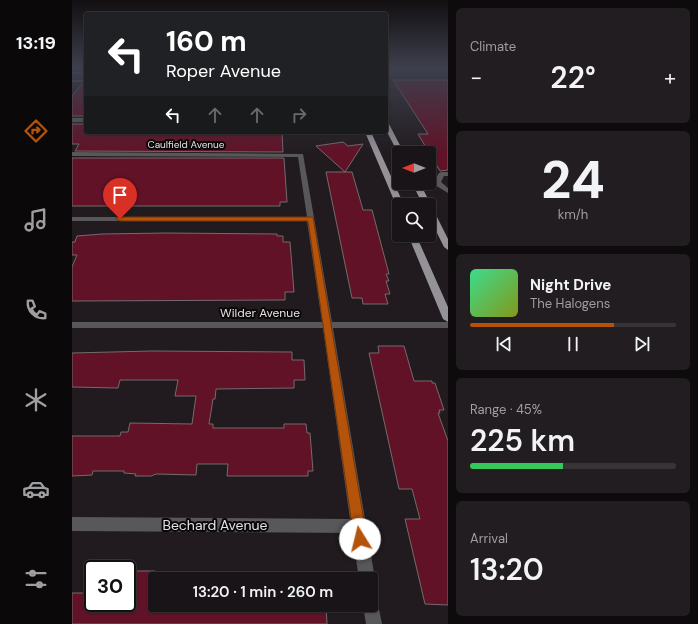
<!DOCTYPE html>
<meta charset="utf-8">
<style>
:root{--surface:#191417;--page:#221d20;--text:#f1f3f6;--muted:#9f9ea1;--line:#373336;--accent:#b45309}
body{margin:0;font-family:"DM Sans",sans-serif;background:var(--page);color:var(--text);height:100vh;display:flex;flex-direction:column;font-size:15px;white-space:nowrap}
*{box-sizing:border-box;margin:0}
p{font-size:13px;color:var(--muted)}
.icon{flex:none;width:22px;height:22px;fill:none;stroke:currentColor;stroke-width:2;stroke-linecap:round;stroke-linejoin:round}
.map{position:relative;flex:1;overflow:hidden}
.side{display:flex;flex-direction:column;gap:8px;padding:8px;background:#0e0b0d;width:250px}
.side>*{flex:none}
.hud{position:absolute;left:12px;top:12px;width:304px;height:122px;border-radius:4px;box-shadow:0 1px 3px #0004,0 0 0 1px var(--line);background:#202124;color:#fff;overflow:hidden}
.needle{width:26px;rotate:270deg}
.fabs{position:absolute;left:320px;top:146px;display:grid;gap:8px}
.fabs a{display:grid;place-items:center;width:44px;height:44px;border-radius:4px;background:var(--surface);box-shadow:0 1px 3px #0004,0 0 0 1px var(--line);font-size:20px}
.speed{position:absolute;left:12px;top:560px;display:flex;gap:8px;font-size:20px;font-weight:700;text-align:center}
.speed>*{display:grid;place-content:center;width:52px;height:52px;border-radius:50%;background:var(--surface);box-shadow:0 1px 3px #0004,0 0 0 1px var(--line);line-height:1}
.speed .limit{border:2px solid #111;border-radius:6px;background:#fff;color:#111}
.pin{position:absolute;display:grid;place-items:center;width:34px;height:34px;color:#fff;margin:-41px -17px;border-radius:50% 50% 50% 0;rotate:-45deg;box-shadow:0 0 4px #0007}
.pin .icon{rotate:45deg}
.me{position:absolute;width:44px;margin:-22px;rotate:351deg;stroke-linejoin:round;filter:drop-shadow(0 0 3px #0008)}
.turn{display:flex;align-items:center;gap:14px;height:84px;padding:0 16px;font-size:18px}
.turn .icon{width:52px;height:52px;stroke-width:2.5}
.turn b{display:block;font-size:28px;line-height:34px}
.lanes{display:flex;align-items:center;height:38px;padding:0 16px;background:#0003;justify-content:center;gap:20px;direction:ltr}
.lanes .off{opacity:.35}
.big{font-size:30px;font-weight:600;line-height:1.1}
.side .tile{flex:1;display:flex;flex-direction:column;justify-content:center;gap:6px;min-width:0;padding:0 14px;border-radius:6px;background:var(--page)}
.side .dial{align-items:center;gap:0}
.dial b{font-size:52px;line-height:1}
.song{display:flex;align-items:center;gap:12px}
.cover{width:48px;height:48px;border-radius:6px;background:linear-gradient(135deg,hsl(150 70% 55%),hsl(70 70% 35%))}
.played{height:4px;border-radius:2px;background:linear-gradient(90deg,var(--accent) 70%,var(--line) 70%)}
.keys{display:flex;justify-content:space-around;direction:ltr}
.heat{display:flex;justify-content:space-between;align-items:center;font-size:22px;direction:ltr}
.charge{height:6px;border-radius:3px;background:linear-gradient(90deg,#34c759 45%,var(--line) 0)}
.trip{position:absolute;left:76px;top:572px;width:230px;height:40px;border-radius:4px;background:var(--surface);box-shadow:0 1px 3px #0004,0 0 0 1px var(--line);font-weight:600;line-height:40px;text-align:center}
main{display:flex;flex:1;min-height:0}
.menu{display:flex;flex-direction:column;width:72px;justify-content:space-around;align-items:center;background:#0a0809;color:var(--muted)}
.menu .icon{width:28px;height:28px}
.menu .on{color:var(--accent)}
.menu b{font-size:18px;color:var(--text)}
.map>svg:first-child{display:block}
</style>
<main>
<nav class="menu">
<b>13:19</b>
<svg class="icon on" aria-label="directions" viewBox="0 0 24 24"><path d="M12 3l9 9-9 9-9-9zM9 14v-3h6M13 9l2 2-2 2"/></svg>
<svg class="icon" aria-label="music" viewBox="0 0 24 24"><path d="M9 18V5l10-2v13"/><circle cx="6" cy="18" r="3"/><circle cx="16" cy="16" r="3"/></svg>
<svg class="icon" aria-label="phone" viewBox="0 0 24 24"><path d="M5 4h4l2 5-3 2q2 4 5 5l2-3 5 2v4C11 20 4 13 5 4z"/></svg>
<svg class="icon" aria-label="climate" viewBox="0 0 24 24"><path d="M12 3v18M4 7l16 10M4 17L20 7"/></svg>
<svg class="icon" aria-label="car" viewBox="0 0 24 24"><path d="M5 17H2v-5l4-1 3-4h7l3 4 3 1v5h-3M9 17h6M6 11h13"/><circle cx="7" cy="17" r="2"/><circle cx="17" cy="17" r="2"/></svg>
<svg class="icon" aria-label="filters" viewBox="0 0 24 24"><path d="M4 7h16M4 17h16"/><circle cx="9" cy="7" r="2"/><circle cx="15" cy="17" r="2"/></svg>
</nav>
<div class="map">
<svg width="376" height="624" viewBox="0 0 376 624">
<rect width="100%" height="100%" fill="#211b1f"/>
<path fill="#611227" stroke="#746b6c" d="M321 80H376V170L368 171 346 134H356Z
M10 84H14V116H0V96Z
M0 124H14V134L210 132 211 152 3 151 7 144H0Z
M271 142 276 146 291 144 273 172H280L291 210H300L317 274H314L317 281H314L318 294H313L316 304H291L290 298H280L254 172H273L244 146Z
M0 158H212L215 202H208V206H0Z
M94 233 205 234V236H211V242H218L222 292H213V300L0 301V267L5 255H0V242H3L5 236 30 234Z
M306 346H332L342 381H360V383H363L372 410H367L368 413H366L376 441V605L353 604 333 519H348L340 489H327L297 353H307Z
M80 351 220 352V360H232L233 380H222V388L144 389 143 399H141L137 424H141V428H212V424H234L235 433H238L241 471H236V476H155L156 464H125L124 475 85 474 81 475 80 476H63L64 474 52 473V471H21L20 475 0 476V436H48L49 432H56L58 423 120 424 124 396H103L106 380H48L46 388 0 387V353Z
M55 571H83V605H254L255 624H0V593H21V603H55Z"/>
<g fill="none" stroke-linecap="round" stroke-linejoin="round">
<path fill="#58575a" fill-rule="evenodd" d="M314 69H376V71H314Z
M0 72H14V74H0Z
M0 80H14V82H0Z
M0 118H14V122H0Z
M0 152 231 154 260 322H376V328H261L303 579 301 585H299V579H287L280 533 0 531V517L278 519 251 328H0V322H250L235 221H0V217H235L226 157 0 156Z
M369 172H376V176H372L369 182 376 188V193L363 185H344L340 183H357V181H362L367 173Z
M299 597 305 599 310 624H294L291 605H299Z"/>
<path fill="#949197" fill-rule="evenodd" d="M314 122 317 124 332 153H327V154L326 153 314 130Z
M293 132H299L332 205H327V207L324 205Z
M340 183H348L359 205 357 207 361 209 376 239V250L372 247 357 217V205H351Z
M336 235H344L376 307V322L371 319Z"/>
</g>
<linearGradient id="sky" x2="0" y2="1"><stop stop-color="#120f11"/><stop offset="0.44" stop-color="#3d3f4d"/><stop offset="1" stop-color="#3d3f4d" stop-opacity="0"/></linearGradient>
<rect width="376" height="154" fill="url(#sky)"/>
<path fill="#b45309" stroke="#753606" d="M45 217H241L295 539 293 544 288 546 284 544 282 539 236 221H48L44 219Z"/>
<g text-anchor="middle" stroke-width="4" stroke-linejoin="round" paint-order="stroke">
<g font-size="10" fill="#e6e2e4" stroke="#090708">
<text x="114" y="148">Caulfield Avenue</text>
</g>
<g font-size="12" fill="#e6e2e4" stroke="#090708">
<text x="188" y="317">Wilder Avenue</text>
</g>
<g font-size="14" fill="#e6e2e4" stroke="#090708">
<text x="143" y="530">Bechard Avenue</text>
</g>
</g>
</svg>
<div class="fabs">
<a><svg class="needle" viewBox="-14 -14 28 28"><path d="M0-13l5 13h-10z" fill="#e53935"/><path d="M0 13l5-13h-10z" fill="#9f9ea1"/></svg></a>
<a><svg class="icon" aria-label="search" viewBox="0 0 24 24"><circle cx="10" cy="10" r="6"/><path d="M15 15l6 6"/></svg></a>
</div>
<div class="speed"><div class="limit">30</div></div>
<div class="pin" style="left:48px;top:219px;background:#d93025"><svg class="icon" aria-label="arrive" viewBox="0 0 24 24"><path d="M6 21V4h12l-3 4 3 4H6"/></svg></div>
<svg class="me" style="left:288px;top:539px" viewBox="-20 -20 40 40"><circle r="19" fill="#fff"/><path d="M0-13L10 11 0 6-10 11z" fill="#b45309"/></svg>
<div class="trip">13:20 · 1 min · 260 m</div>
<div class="hud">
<div class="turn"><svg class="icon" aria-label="left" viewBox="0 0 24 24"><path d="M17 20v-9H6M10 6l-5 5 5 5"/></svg><div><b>160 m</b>Roper Avenue</div></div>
<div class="lanes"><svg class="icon" aria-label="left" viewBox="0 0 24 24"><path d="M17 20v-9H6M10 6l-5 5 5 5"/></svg><svg class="icon off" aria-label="ahead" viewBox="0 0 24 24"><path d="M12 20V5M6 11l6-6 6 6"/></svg><svg class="icon off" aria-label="ahead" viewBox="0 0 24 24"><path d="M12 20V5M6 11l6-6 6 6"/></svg><svg class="icon off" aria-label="right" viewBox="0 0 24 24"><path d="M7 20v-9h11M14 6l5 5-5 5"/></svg></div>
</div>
</div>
<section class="side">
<div class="tile"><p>Climate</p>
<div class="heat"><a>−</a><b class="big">22°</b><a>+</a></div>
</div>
<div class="tile dial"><b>24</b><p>km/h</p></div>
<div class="tile">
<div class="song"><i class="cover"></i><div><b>Night Drive</b><p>The Halogens</p></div></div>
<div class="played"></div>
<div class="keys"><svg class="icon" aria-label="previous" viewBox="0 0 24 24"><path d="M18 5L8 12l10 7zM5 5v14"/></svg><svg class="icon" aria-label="pause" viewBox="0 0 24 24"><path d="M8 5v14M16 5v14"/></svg><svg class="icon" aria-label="next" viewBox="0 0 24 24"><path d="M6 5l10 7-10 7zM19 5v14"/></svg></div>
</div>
<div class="tile"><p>Range · 45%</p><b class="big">225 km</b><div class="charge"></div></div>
<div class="tile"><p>Arrival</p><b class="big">13:20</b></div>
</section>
</main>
